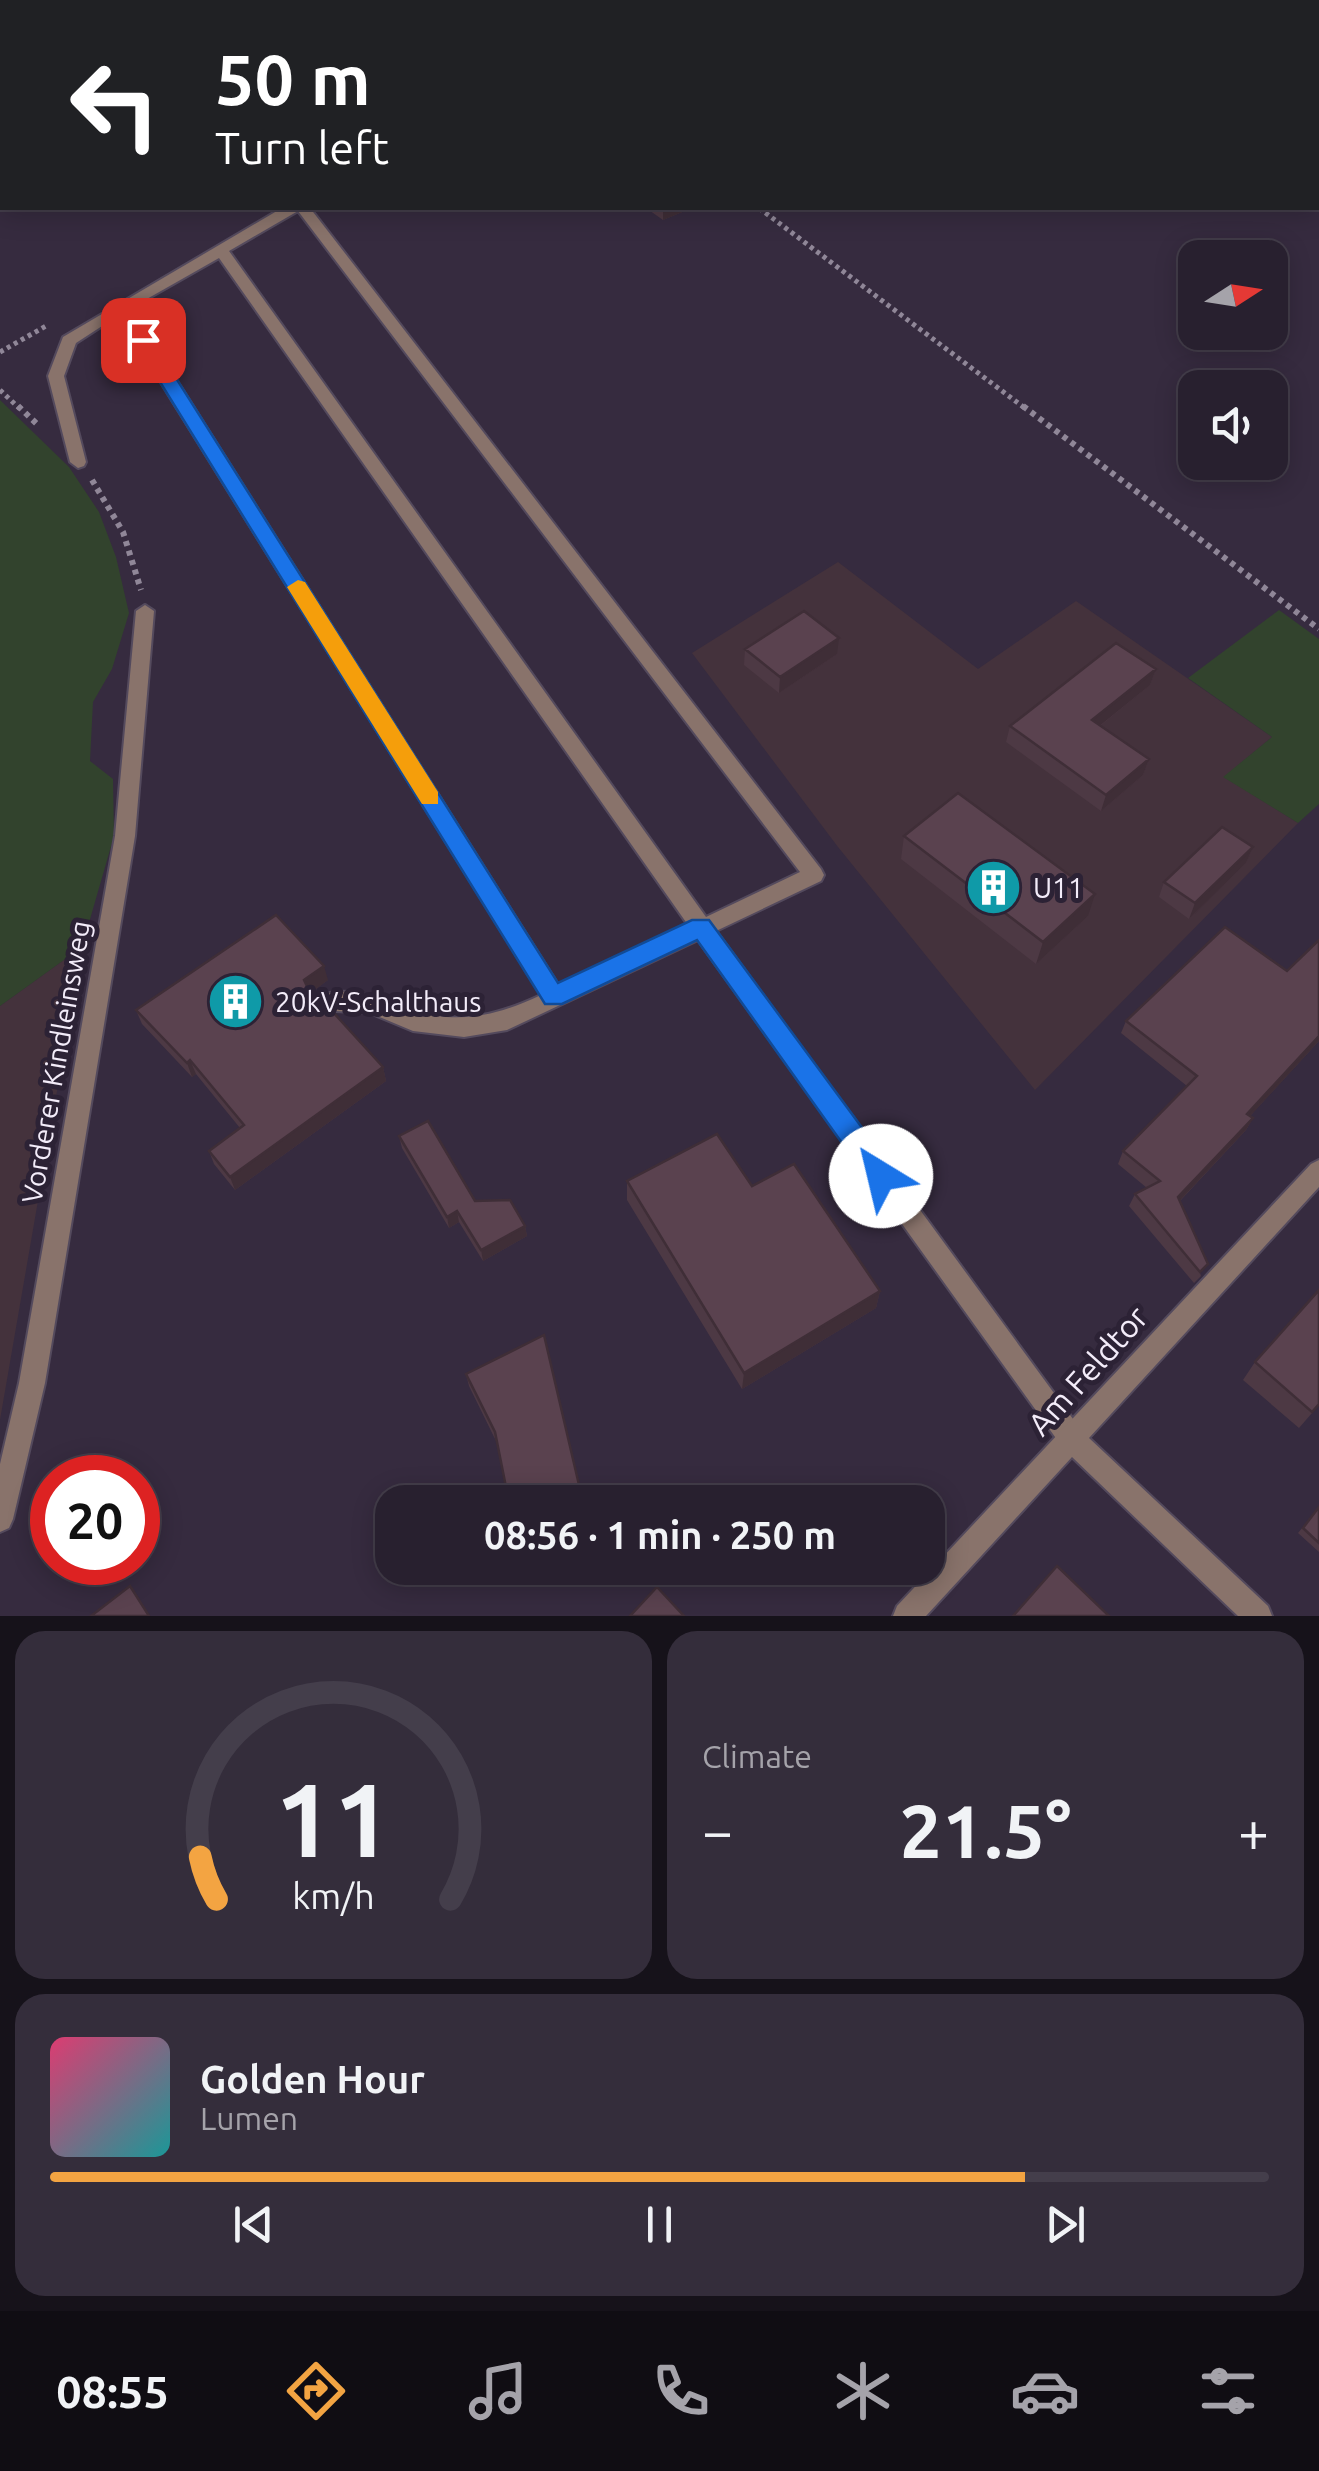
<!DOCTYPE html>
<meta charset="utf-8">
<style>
:root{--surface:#28202f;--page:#342d3b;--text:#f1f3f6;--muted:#a5a3aa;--line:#443e4b;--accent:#f3a442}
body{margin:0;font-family:Ubuntu,sans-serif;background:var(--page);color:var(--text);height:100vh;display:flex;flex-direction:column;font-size:38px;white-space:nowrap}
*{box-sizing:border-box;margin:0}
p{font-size:32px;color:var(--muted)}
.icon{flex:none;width:55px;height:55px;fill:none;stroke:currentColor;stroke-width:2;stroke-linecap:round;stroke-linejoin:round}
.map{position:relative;height:1616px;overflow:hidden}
.details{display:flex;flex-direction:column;gap:15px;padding:15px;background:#16121a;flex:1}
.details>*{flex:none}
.top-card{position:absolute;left:0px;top:0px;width:1320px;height:210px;box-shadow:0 5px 25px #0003,0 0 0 2px var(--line);background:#202124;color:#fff;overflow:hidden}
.needle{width:65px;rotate:78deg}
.tools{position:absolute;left:1178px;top:240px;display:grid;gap:20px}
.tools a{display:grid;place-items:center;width:110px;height:110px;border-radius:20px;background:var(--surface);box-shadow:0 5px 25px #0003,0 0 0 2px var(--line);font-size:50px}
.speed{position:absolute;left:30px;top:1455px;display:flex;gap:20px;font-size:50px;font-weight:700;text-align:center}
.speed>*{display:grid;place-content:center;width:130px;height:130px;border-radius:50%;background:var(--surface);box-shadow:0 5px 25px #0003,0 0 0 2px var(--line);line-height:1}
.speed .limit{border:15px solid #d22;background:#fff;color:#111}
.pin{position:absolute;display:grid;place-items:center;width:85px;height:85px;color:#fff;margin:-42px;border-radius:20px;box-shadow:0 5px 15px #0006}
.me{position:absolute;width:110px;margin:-55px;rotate:324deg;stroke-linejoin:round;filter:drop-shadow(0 0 8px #0008)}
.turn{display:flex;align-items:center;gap:35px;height:210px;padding:0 50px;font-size:45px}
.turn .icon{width:130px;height:130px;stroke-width:2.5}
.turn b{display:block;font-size:70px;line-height:85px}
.big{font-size:75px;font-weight:700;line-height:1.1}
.details .widget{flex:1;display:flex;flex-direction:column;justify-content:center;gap:15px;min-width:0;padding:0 35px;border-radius:30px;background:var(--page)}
.details .dial{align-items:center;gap:0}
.dial svg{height:260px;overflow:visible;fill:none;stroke:var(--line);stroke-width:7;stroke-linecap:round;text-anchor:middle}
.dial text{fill:var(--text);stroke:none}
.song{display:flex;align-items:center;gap:30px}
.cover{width:120px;height:120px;border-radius:15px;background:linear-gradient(135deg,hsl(340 70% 55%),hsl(180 70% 35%))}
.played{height:10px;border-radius:5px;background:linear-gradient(90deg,var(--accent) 80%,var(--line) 80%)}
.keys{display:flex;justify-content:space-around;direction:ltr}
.heat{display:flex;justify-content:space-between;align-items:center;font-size:55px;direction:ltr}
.details .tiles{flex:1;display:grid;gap:15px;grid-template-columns:1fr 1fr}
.widget:last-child{grid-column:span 2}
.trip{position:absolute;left:375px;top:1485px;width:570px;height:100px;border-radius:30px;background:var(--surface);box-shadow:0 5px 25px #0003,0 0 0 2px var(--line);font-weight:700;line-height:100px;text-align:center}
.tabs{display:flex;height:160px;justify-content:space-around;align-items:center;background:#100d13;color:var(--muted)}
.tabs .icon{width:70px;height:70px}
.tabs .current{color:var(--accent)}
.tabs b{font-size:45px;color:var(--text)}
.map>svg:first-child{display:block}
</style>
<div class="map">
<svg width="1319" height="1616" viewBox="0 0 1319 1616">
<rect width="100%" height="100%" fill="#362b3f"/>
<path fill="#44323c" d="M838 562 978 669 1076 601 1272 737 1224 777 1298 823 1035 1090 838 847 692 653Z
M82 947 0 1420V1006Z"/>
<path fill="#32432d" d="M0 400 69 467 99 512 116 557 129 613 112 669 93 702 90 761 113 779 114 836 82 947 0 1006Z
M1279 610 1319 639V804L1298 823 1223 777 1272 737 1188 678Z"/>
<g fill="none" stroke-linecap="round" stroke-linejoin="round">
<defs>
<path id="service" d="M282 208H310L821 869 824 875 821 881 716 931 1081 1430 1085 1439 1081 1448 1072 1452 1063 1448 698 940 507 1030 464 1037 413 1031 370 1013 319 1010 316 1003 319 996C359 982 384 1006 418 1013 466 1023 498 1015 541 995L119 315 76 343 64 376 86 462 84 466 78 468 70 462 48 376 63 337ZM298 211 800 872 706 917 229 251ZM219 258 688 925 559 986 131 308Z"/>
<path id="minor" d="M145 605 154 611 135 836 45 1383 13 1519 9 1528 0 1532V1464L19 1383 115 836 136 611Z
M1319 1160V1187L1089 1438 1268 1606 1272 1616H1238L1072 1457 926 1616H893L897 1606 1311 1164Z"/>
</defs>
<use href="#service" stroke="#544a5d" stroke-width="4"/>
<use href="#minor" stroke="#544a5d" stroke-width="4"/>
<path stroke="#908798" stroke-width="5" stroke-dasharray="4 4" stroke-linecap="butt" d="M1194 0 1198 2
M1310 0 1314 2
M759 208 1026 409
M0 352 46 326
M0 390 20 409"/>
<path stroke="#908798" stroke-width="6" stroke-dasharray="5 5" stroke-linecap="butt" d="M18 406 38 425
M1023 406 1319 629
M92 480 123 532 141 590"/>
<use href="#service" fill="#89736b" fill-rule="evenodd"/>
<use href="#minor" fill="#89736b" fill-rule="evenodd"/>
<defs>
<path id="rail" d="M1245 0 1249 2
M1264 0 1268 2"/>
</defs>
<use href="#rail" stroke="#c6becc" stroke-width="8"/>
<use href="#rail" stroke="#2c2235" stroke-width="5" stroke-dasharray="16" stroke-linecap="butt"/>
</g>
<path fill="#4d3944" d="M646 208H692L663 220Z
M745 649 837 654 779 693 744 665Z
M1156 669 1150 685 1100 726 1149 759 1143 775 1101 811 1006 742 1010 726Z
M904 836 1088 916 1036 964 901 859Z
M1253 847 1246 863 1189 919 1159 897 1164 882Z
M1319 940V1041L1250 1116 1253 1118 1246 1130 1180 1201 1201 1276 1194 1283 1129 1206 1135 1194 1147 1188 1118 1164 1123 1151 1187 1086 1121 1033 1126 1021 1287 971Z
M328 980 310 993 312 997 383 1067 386 1081 235 1190 214 1164 209 1151 240 1128 196 1074 192 1077 142 1024 136 1010Z
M399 1136 475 1201 525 1226 527 1236 483 1261 459 1222 449 1228 402 1148Z
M627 1181 752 1186 880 1291 876 1308 742 1389 627 1200Z
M1319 1290V1405L1299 1428 1243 1380 1255 1362Z
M466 1374 583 1502 497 1443 469 1386Z
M1319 1507V1552L1298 1533Z"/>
<path fill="#3f2e37" d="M663 208H692L663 220Z
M839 638 837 654 779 693 780 677Z
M1156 669 1150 685 1087 736 1092 720Z
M1149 759 1143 775 1101 811 1106 795Z
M1253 847 1246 863 1189 919 1195 903Z
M1095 894 1088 916 1036 964 1043 942Z
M324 966 328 980 308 995 304 980Z
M1319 1036V1041L1241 1126 1247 1114Z
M190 1060 196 1074 192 1077 187 1063Z
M383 1067 386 1081 235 1190 230 1177Z
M1253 1118 1246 1130 1172 1209 1178 1197Z
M457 1211 459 1222 449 1228 447 1217Z
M525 1226 527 1236 483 1261 481 1250Z
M880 1291 876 1308 742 1389 744 1373Z"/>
<path fill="#5a424f" stroke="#3f2e37" stroke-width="2.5" d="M804 611 839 638 780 677 745 649Z
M1116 643 1156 669 1092 720 1149 759 1106 795 1010 726Z
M958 793 1095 894 1043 942 904 836Z
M1222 827 1253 847 1195 903 1164 882Z
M276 915 324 966 304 980 312 997 322 1000 383 1067 230 1177 209 1151 244 1125 190 1060 187 1063 136 1010Z
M1225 927 1287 971 1319 940V1036L1247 1114 1253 1118 1178 1197 1208 1264 1200 1272 1135 1194 1160 1181 1123 1151 1197 1076 1126 1021Z
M428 1121 475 1201 510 1200 525 1226 481 1250 457 1211 447 1217 399 1136Z
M717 1134 752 1186 794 1164 880 1291 744 1373 627 1181Z
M1319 1290V1404L1312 1412 1255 1362Z
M544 1335 583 1502H509L495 1432 466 1374Z
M690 1494 694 1502H674Z
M1319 1507V1543L1303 1528Z
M1057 1566 1109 1616H1013Z
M130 1586 149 1616H91Z
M657 1587 684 1616H630Z"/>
<path fill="#1a73e8" stroke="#114b97" stroke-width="2.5" d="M137 336 152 340 558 983 692 920H709L891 1167 895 1176 891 1185 881 1188 872 1185 697 940 562 1004H545L134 340Z"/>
<path fill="#f59e0b" d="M298 580 305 582 438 792V804H422L287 587Z"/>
<defs>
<symbol id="building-disc" viewBox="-11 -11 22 22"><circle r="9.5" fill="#0f9aa8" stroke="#2c2235"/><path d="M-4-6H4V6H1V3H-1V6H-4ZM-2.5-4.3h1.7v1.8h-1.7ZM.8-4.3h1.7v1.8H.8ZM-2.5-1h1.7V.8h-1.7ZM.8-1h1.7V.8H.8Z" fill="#fff"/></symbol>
</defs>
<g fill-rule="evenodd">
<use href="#building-disc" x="962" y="856" width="63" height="63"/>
<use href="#building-disc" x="204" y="970" width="63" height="63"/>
</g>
<g text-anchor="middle" stroke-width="10" stroke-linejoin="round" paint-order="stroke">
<g font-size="28" fill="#f3ecf9" stroke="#2c2235" text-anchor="start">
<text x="1033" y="898">U11</text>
<text x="275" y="1012">20kV-Schalthaus</text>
</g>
<g font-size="28" fill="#f3ecf9" stroke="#2c2235">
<text transform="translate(56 1062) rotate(-80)" y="10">Vorderer Kindleinsweg</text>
</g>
<g font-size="32" fill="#f3ecf9" stroke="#2c2235">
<text transform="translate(1088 1371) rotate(-48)" y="11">Am Feldtor</text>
</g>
</g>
</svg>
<div class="tools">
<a><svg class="needle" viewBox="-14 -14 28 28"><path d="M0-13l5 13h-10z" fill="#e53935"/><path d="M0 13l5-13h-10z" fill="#a5a3aa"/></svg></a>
<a><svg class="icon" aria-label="sound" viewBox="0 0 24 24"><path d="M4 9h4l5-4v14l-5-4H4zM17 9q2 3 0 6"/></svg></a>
</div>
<div class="speed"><div class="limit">20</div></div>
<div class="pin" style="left:143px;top:340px;background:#d93025"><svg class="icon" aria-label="arrive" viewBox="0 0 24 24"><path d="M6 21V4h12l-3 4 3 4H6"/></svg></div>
<svg class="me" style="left:881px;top:1176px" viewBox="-20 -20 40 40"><circle r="19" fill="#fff"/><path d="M0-13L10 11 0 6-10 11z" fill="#1a73e8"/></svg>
<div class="trip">08:56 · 1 min · 250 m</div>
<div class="top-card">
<div class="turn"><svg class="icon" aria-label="left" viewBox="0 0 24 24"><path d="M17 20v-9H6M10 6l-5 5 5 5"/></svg><div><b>50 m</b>Turn left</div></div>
</div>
</div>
<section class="details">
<div class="tiles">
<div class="widget dial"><svg viewBox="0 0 100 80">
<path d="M14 69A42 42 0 1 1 86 69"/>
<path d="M14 69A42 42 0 0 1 9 56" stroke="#f3a442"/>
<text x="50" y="56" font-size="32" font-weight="700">11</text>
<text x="50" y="72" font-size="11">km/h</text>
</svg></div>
<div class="widget"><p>Climate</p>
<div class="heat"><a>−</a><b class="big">21.5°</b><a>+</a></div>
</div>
<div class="widget">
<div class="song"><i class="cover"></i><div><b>Golden Hour</b><p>Lumen</p></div></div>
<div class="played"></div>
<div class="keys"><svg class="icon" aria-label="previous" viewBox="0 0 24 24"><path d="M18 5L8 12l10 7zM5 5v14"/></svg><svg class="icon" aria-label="pause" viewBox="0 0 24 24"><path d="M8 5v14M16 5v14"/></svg><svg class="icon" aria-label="next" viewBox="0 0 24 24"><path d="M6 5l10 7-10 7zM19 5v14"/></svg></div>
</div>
</div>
</section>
<nav class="tabs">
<b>08:55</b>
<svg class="icon current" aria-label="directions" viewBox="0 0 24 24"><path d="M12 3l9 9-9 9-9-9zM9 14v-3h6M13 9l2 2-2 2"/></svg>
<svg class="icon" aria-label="music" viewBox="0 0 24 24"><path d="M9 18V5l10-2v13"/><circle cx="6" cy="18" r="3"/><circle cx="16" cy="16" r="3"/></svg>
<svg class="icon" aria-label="phone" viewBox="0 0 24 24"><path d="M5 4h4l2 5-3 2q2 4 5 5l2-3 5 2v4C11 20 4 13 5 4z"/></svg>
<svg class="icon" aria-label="climate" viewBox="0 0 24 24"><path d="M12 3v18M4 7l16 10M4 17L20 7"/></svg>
<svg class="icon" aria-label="car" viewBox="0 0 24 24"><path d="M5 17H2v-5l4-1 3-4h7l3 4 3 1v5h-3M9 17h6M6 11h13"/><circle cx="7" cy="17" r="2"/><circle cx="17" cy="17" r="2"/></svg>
<svg class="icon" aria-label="filters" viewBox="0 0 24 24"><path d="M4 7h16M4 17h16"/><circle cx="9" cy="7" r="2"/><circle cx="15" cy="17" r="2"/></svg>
</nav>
